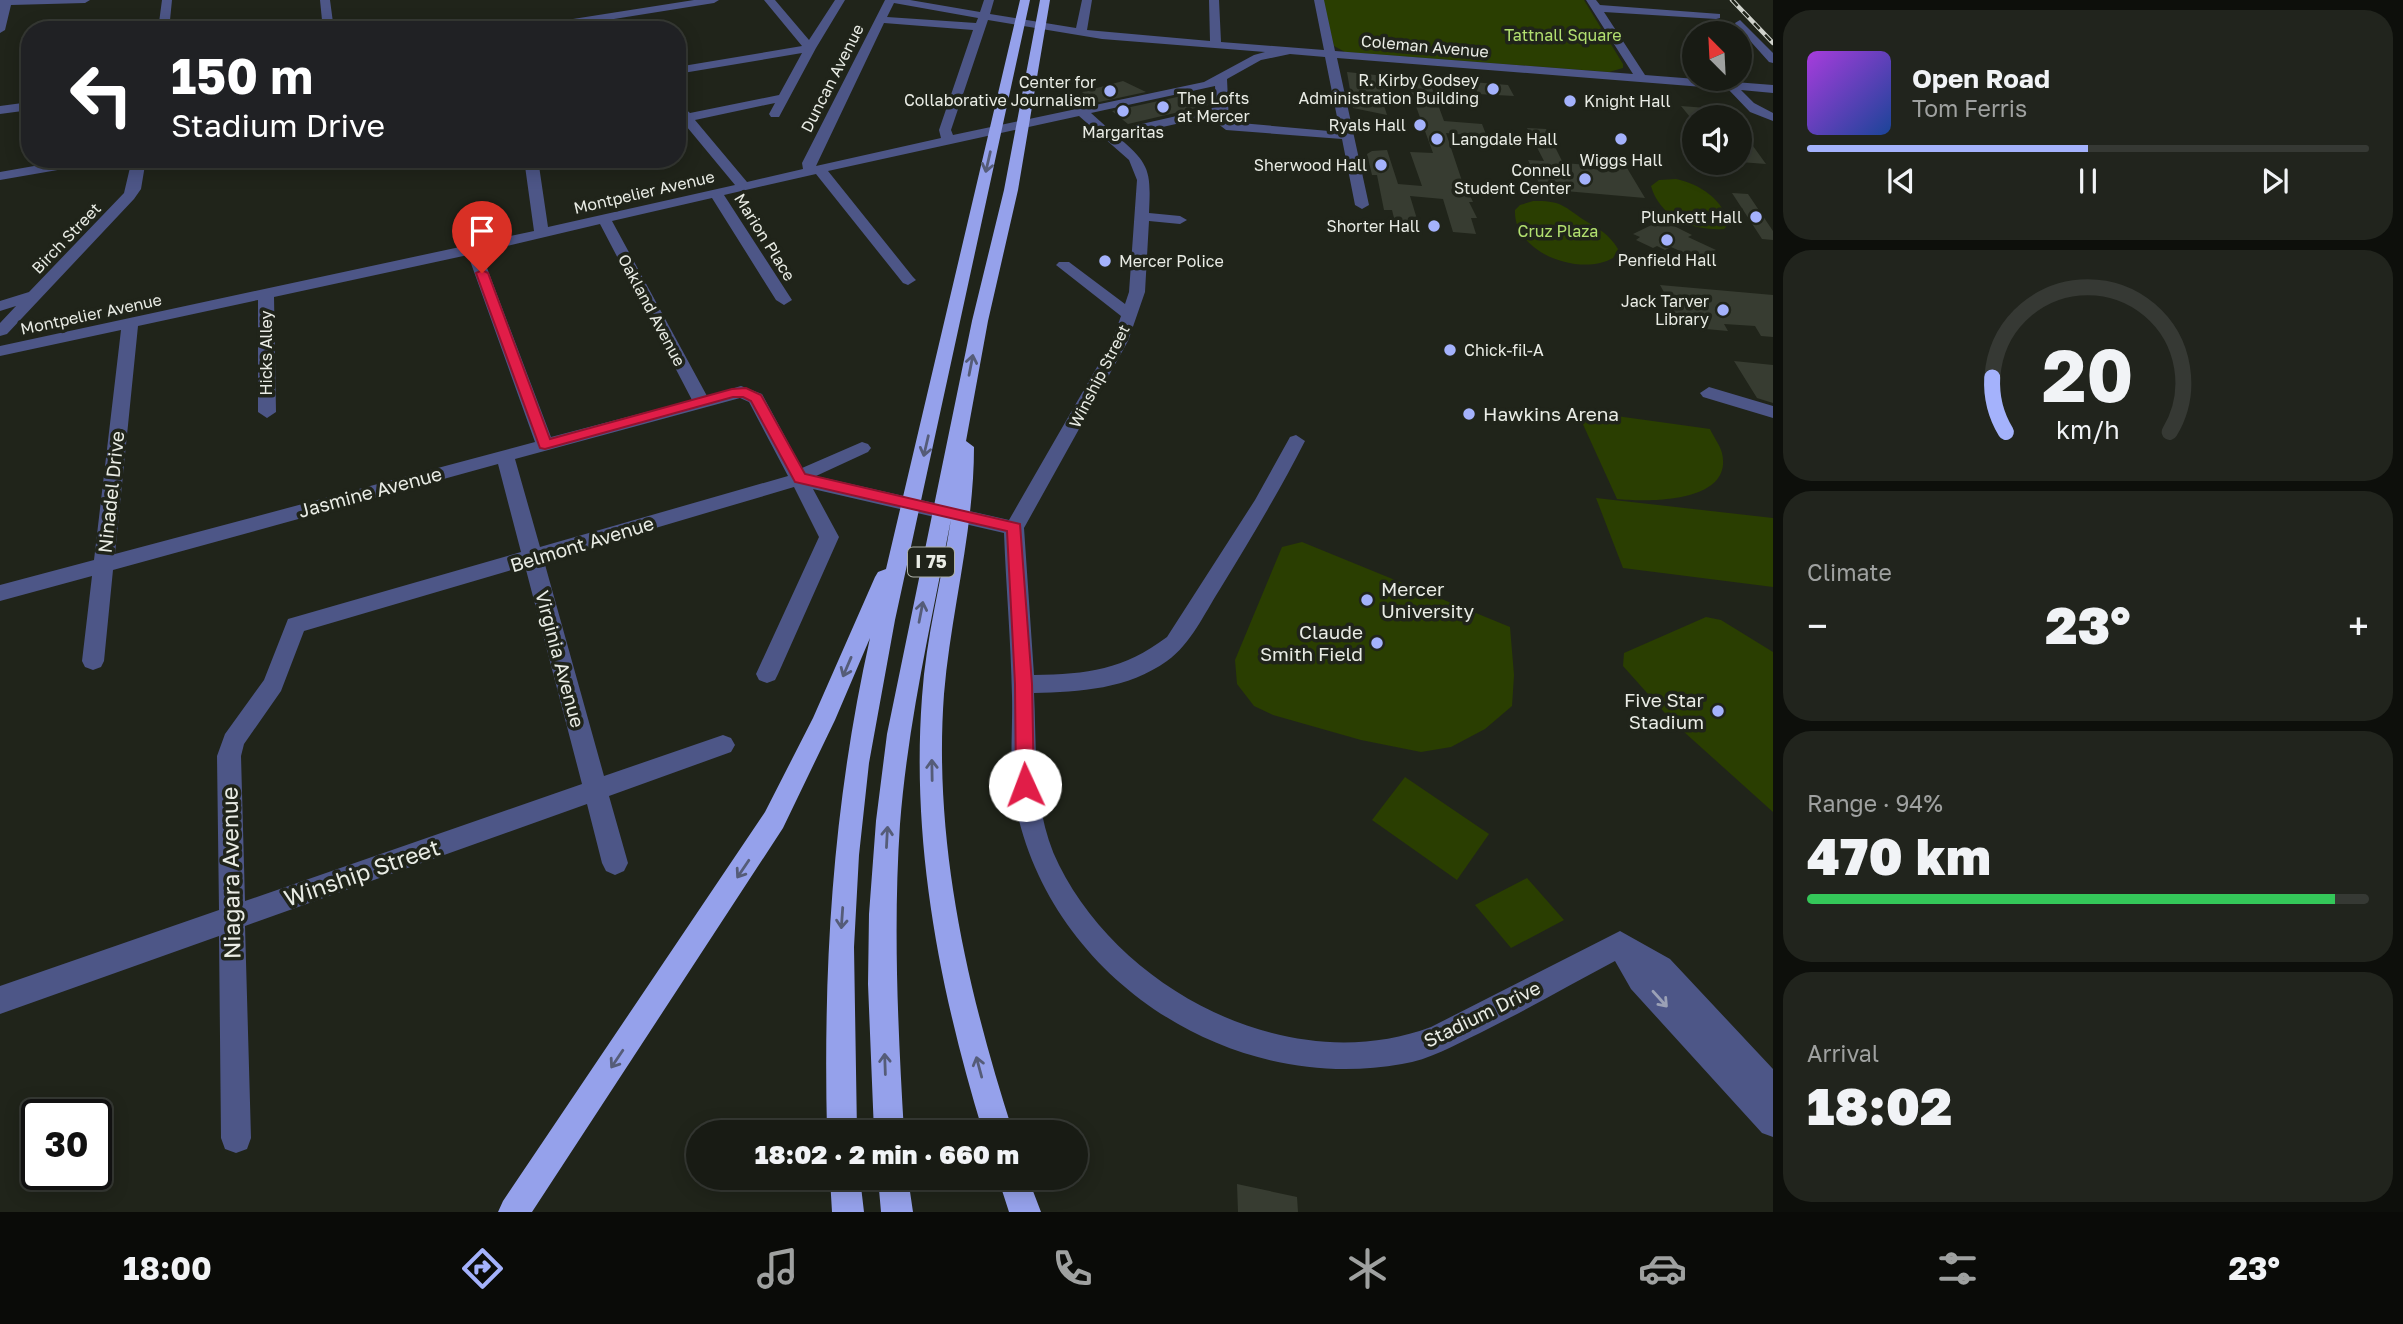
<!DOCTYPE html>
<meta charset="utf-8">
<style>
:root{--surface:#181b14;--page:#21241d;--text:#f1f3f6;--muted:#9fa1a0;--line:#363934;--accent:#a4b2fc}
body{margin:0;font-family:"Golos Text",sans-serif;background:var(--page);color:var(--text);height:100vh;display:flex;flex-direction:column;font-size:26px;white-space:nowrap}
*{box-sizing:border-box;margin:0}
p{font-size:23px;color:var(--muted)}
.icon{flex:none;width:38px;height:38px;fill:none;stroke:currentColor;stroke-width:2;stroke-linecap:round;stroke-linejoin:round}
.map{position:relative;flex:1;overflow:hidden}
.side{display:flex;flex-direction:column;gap:10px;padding:10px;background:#0d0f0b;width:630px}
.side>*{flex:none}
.hud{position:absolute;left:21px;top:21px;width:665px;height:147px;border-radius:28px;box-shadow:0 4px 18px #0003,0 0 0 2px var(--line);background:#202124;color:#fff;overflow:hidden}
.needle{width:46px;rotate:336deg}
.tools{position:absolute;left:1682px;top:21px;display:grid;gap:14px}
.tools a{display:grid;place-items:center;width:70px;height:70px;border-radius:50%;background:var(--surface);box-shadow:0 4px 18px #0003,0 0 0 2px var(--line);font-size:35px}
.speed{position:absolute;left:21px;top:1099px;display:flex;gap:14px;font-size:35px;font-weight:700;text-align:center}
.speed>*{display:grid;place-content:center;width:91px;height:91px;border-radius:50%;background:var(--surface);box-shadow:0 4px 18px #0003,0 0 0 2px var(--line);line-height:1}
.speed .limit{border:4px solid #111;border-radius:10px;background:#fff;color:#111}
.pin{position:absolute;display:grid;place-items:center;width:60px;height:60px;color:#fff;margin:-72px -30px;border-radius:50% 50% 50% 0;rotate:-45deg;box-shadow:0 0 7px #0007}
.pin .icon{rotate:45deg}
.me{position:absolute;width:77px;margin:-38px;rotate:358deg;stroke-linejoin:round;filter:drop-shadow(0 0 5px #0008)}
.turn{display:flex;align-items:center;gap:24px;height:147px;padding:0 35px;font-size:32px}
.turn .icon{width:91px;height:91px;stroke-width:2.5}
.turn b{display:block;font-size:49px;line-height:60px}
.big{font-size:52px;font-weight:800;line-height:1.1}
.side .tile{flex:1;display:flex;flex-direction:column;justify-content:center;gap:10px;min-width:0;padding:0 24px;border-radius:28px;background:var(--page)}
.side .dial{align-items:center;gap:0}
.dial svg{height:182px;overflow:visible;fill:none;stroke:var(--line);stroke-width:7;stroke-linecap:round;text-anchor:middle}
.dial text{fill:var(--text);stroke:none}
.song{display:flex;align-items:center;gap:21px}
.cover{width:84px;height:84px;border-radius:10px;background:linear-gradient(135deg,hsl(280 70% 55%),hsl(220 70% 35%))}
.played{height:7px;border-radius:4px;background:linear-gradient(90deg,var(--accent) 50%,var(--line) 50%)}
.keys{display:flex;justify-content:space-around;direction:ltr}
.heat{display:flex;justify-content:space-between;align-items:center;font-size:38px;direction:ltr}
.charge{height:10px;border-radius:5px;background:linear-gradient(90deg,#34c759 94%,var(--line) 0)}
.trip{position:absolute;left:686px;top:1120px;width:402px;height:70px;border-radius:35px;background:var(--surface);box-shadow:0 4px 18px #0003,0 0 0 2px var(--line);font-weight:800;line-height:70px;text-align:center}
.menu{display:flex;height:112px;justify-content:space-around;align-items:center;background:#0a0b08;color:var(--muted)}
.menu .icon{width:49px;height:49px}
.menu .current{color:var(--accent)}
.menu b{font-size:32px;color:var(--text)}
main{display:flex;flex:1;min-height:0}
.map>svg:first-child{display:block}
</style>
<main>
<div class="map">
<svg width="1773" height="1212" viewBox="0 0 1773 1212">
<rect width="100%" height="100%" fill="#20241a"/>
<path fill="#2a3e01" d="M1323 0H1584L1623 64V68L1609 72 1345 52 1334 46Z
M1676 179C1698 183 1726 201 1728 225L1724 229C1693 231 1660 218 1651 186L1659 180Z
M1533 201C1560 200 1564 206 1584 220 1599 229 1609 234 1618 249L1613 258C1580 277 1513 253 1515 210L1520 205Z
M1595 413 1710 429C1713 436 1720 445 1722 453 1734 504 1646 502 1617 499L1581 420Z
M1596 498 1773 518V587L1623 568Z
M1302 542 1510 627 1514 675 1512 706 1485 729 1451 747 1421 752 1361 740 1273 715 1254 706 1237 684 1235 660 1282 547Z
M1706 617 1721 620 1773 652V812L1673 722 1623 666 1624 653Z
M1405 777 1489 834 1457 880 1372 820Z
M1527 878 1564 920 1511 948 1475 905Z"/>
<path fill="#373c31" d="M1347 72 1385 76 1389 94 1380 93 1387 115 1353 108Z
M1406 79 1429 80 1444 121 1482 124 1487 137 1446 133 1465 190 1468 191 1473 202H1469L1477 218H1471L1476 234 1453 232 1443 199 1410 196 1420 229 1396 226 1392 210H1384L1377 175H1372L1367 154 1372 151 1387 150 1398 184 1422 186 1410 152 1433 153Z
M1123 81 1146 92 1099 102 1092 101 1082 92Z
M1472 82 1508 85 1514 96 1478 94Z
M1191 94H1200L1213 104 1128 124 1112 111Z
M1681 106 1719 109V117H1690Z
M1527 128 1546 129 1563 163 1627 168 1645 198 1542 189 1528 160 1544 161Z
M1740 128 1766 164 1740 162Z
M1732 193 1748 194 1773 231V240L1762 239Z
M1662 220 1692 235 1688 237 1716 250 1698 259 1671 247 1665 250 1657 246 1653 248 1636 240 1640 237 1633 234Z
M1660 285 1773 295V337L1761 336 1755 326 1724 324 1728 331 1683 327Z
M1734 361 1773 365V403L1757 398Z
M1237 1184 1297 1197 1298 1212H1238Z"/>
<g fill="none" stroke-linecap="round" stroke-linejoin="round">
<path fill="#4d5687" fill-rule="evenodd" d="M0 0H90L85 3 11 5 5 30 0 33Z
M162 0H172L169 30H158Z
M320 0H330L334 30H323Z
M694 0H719L714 3 545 30H517L522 27Z
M764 0H775L809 40 835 0H845L816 48 779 117H771L769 114 775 103 695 120 747 182 803 169 802 163 885 0H910L980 12 984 0H994L990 14 1076 28 1082 0H1092L1087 30 1210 41 1209 0H1219L1221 42 1324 50 1314 0H1324L1335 51 1633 74 1586 0H1596L1600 5 1720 14V18L1716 19 1604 12 1645 75 1773 85V93L1741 90 1754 103 1773 113V121L1750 112 1728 89 1337 58 1369 205 1362 209 1355 205 1342 139 1226 130 1217 123 1216 115 1118 137C1150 164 1151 171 1149 213L1180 216 1187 220 1180 224 1149 221 1145 292 1128 341 1024 528 1034 675C1088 674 1123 670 1167 637L1255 500 1290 437 1296 435 1305 441C1279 492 1250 540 1220 589 1204 614 1191 644 1167 661 1128 689 1080 692 1034 693 1037 751 1032 811 1059 865 1123 993 1292 1079 1431 1027L1620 931 1670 959 1773 1069V1137L1762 1133 1631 989 1615 961C1570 985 1526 1010 1480 1033 1455 1045 1429 1060 1402 1064 1232 1095 1055 981 1017 812 1008 775 1013 735 1012 696 1011 642 1006 587 1004 533L813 489 839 537 778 674 775 680 767 683 759 680 756 674 819 537 794 487 544 561 604 776 723 735 731 738 735 745 731 752 609 796 628 863 624 871 615 875 606 871 602 863 587 804 245 926 251 1138 247 1149 236 1153 225 1149 221 1138 219 936 0 1014V986L219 910 217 756 225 734 264 680 288 619 521 552 498 464 113 570 104 661 101 667 93 670 85 667 82 661 92 576 0 601V585L94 560 121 330 0 356V346L534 231 524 159H538L548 227 735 185 682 121 677 114V102L690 113 779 95 802 53 677 74V67L802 46ZM894 3 978 18 976 23 887 17ZM988 20 1102 39 1265 52 1254 55 1204 82 953 135 951 130ZM884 23 973 30 939 130 941 138 816 166ZM1290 54 1325 57 1340 132 1229 122 1227 79 1261 60ZM1215 86 1216 107 1111 131 1091 113ZM1079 116 1129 160 1137 180 1129 292 1125 304 1069 262H1059L1056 265 1121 316 1112 341 1009 520 816 476 868 452 871 448 868 444 862 442 802 468 762 394 741 386 707 396 612 221 712 198 776 300 784 305 792 300 724 195 816 174 903 283 908 285 916 280 913 277 828 171ZM600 224 692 400 551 437 481 252ZM468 255 535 442 115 554 138 326 258 300V412L267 418 276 412 274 297ZM740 398 749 402 788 476 540 547 515 459ZM525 566 582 784 245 901 241 756 244 744 281 691 304 631Z
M1740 20 1773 53V63L1769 62 1736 25 1735 23Z
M30 102V110L0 114V106Z
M74 159H104L98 163 0 180V172Z
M132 159H146L141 189 134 199 7 334 0 336V323L16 306 0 311V301L29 292 124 193Z
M1709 387 1773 406V418L1703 397 1700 393Z"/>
<path fill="#95a1eb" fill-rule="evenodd" d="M1020 0H1030L895 620 869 763 859 855 854 947 857 1132H827C823 963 833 804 870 638L835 720 783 828 532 1212H498L503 1201 765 812 813 718 875 577 878 572 886 569Z
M1040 0H1050L1018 190 988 321 966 441 974 447C974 531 951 611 944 694 933 843 968 992 1013 1132H983C940 991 911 845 922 697 926 637 942 578 951 519 932 620 908 721 900 824 893 927 898 1029 904 1132H874L868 984 869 914 876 821 887 734 972 321 1004 190Z
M830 1178H860L864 1212H832Z
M878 1178H908L913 1212H881Z
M998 1178H1028L1041 1212H1009Z"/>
<defs>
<path id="rail" d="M1732 0 1773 43"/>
</defs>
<use href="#rail" stroke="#d0d3cc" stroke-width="4.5"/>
<use href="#rail" stroke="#20241a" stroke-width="2.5" stroke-dasharray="8" stroke-linecap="butt"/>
</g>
<defs><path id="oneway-shaft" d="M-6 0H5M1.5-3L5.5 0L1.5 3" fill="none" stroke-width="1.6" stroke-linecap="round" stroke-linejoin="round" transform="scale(1.75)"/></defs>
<g stroke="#555c78">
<use href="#oneway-shaft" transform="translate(988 162) rotate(103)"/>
<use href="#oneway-shaft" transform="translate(971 365) rotate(-79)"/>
<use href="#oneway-shaft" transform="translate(926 446) rotate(103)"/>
<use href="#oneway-shaft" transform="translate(921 612) rotate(-79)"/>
<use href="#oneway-shaft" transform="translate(847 667) rotate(113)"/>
<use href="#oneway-shaft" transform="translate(932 770) rotate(-91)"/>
<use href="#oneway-shaft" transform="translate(887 837) rotate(-87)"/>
<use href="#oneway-shaft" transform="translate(743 869) rotate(124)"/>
<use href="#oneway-shaft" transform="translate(842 918) rotate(94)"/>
<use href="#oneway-shaft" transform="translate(617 1059) rotate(124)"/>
<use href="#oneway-shaft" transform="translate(885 1064) rotate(-92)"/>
<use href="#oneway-shaft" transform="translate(979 1067) rotate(-105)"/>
</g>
<use stroke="#9ba1b6" href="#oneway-shaft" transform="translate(1660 999) rotate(48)"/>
<path fill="#e11d48" stroke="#92132f" stroke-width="2" d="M482 270 488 273 550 439 732 389 746 388 761 395 805 474 1020 524 1032 684 1034 785 1032 791 1025 793 1019 791 1016 785 1015 684 1007 531 795 482 751 401 743 397H733L545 449 540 448 476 273Z"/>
<g fill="#a4b2fc" stroke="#20241a" stroke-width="2.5">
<circle cx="1493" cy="89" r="7"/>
<circle cx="1110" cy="91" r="7"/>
<circle cx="1570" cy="101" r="7"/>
<circle cx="1163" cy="107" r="7"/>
<circle cx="1123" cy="111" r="7"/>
<circle cx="1420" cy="125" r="7"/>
<circle cx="1437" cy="139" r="7"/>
<circle cx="1621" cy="139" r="7"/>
<circle cx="1381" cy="165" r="7"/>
<circle cx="1585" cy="179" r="7"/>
<circle cx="1756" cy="217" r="7"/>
<circle cx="1434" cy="226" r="7"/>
<circle cx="1667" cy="240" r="7"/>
<circle cx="1105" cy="261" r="7"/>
<circle cx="1723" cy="310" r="7"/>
<circle cx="1450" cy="350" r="7"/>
<circle cx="1469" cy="414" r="7"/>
<circle cx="1367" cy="600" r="7"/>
<circle cx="1377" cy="643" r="7"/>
<circle cx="1718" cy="711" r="7"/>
</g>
<g text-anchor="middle" stroke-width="7" stroke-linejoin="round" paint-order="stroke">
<g font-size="16" fill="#b2e070" stroke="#20241a">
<text x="1563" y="41">Tattnall Square</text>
<text x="1558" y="237">Cruz Plaza</text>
</g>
<g font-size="16" fill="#e9ece5" stroke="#20241a">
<text transform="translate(1425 46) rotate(5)" y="6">Coleman Avenue</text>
<text transform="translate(832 78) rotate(-63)" y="6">Duncan Avenue</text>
<text transform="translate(644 192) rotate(-13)" y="6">Montpelier Avenue</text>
<text transform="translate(765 237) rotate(58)" y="6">Marion Place</text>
<text transform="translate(66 238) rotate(-46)" y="6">Birch Street</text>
<text transform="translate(652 310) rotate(62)" y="6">Oakland Avenue</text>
<text transform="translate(91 314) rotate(-12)" y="6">Montpelier Avenue</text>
<text transform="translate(266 353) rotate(-90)" y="6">Hicks Alley</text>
<text transform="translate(1099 376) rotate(-63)" y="6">Winship Street</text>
</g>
<g font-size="16" fill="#e9ece5" stroke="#20241a" text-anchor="end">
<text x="1479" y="86">R. Kirby Godsey<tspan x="1479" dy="18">Administration Building</tspan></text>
<text x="1096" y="88">Center for<tspan x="1096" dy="18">Collaborative Journalism</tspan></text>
<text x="1177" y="104" text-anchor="start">The Lofts<tspan x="1177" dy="18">at Mercer</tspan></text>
<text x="1584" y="107" text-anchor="start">Knight Hall</text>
<text x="1406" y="131">Ryals Hall</text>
<text x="1123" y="138" text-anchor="middle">Margaritas</text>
<text x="1451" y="145" text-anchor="start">Langdale Hall</text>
<text x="1621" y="166" text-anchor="middle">Wiggs Hall</text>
<text x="1367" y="171">Sherwood Hall</text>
<text x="1571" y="176">Connell<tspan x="1571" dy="18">Student Center</tspan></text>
<text x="1742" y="223">Plunkett Hall</text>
<text x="1420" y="232">Shorter Hall</text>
<text x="1667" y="266" text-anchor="middle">Penfield Hall</text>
<text x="1119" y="267" text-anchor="start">Mercer Police</text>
<text x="1709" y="307">Jack Tarver<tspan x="1709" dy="18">Library</tspan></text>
<text x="1464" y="356" text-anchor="start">Chick-fil-A</text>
</g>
<rect fill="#20241a" stroke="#adb0a8" stroke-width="2" x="908" y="547.5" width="46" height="29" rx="5"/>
<g font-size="18" font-weight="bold" fill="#e9ece5">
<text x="931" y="568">I 75</text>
</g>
<g font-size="19" fill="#e9ece5" stroke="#20241a" text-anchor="start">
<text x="1483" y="421">Hawkins Arena</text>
<text x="1381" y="596">Mercer<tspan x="1381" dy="22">University</tspan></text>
<text x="1363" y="639" text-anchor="end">Claude<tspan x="1363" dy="22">Smith Field</tspan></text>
<text x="1704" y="707" text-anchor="end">Five Star<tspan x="1704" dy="22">Stadium</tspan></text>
</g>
<g font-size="19" fill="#e9ece5" stroke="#20241a">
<text transform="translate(111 492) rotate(-84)" y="7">Ninadel Drive</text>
<text transform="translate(370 492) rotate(-15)" y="7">Jasmine Avenue</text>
<text transform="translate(582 544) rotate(-17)" y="7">Belmont Avenue</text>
<text transform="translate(560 659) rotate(75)" y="7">Virginia Avenue</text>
<text transform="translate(1482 1014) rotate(-26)" y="7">Stadium Drive</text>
</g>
<g font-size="23" fill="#e9ece5" stroke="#20241a">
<text transform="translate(231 873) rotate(-91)" y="8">Niagara Avenue</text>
<text transform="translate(362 873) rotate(-19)" y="8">Winship Street</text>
</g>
</g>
</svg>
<div class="tools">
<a><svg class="needle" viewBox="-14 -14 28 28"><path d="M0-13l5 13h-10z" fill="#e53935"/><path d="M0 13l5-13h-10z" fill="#9fa1a0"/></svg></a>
<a><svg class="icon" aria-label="sound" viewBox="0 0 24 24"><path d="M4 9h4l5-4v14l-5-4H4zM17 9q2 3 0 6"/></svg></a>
</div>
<div class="speed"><div class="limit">30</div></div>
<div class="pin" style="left:482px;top:273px;background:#d93025"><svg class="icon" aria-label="arrive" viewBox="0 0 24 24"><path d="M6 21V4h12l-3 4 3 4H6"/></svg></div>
<svg class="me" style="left:1025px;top:785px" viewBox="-20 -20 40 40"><circle r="19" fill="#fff"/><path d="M0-13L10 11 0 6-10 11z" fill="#e11d48"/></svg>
<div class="trip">18:02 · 2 min · 660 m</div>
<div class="hud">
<div class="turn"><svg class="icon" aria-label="left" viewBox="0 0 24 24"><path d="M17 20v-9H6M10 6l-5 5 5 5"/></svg><div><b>150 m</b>Stadium Drive</div></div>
</div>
</div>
<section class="side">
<div class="tile">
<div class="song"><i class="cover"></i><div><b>Open Road</b><p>Tom Ferris</p></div></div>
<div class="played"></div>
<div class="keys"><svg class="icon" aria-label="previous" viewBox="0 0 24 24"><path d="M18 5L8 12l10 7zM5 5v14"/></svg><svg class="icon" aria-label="pause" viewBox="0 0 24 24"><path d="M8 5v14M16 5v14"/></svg><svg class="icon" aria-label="next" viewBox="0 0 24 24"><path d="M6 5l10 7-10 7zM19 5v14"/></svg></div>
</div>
<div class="tile dial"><svg viewBox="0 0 100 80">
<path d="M14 69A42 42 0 1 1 86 69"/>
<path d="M14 69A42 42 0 0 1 8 45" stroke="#a4b2fc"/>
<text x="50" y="56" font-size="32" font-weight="700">20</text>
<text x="50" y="72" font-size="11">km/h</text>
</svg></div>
<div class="tile"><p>Climate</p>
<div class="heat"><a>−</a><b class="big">23°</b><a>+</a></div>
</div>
<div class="tile"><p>Range · 94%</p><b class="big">470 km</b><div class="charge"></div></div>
<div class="tile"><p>Arrival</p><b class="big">18:02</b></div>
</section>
</main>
<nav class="menu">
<b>18:00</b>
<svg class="icon current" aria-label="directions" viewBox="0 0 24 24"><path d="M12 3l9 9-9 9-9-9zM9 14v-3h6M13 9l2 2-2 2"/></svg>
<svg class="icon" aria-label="music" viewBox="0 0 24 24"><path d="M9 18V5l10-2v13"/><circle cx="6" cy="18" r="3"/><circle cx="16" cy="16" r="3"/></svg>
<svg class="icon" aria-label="phone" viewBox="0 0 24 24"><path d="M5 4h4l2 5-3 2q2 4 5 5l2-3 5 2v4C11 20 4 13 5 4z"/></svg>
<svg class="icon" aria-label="climate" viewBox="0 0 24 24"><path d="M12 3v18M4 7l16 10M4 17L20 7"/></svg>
<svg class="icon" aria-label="car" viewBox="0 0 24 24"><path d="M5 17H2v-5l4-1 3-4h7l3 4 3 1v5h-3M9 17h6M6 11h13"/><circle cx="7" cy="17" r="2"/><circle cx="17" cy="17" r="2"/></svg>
<svg class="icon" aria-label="filters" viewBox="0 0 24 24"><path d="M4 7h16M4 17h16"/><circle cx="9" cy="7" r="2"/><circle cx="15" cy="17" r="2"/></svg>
<b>23°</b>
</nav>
